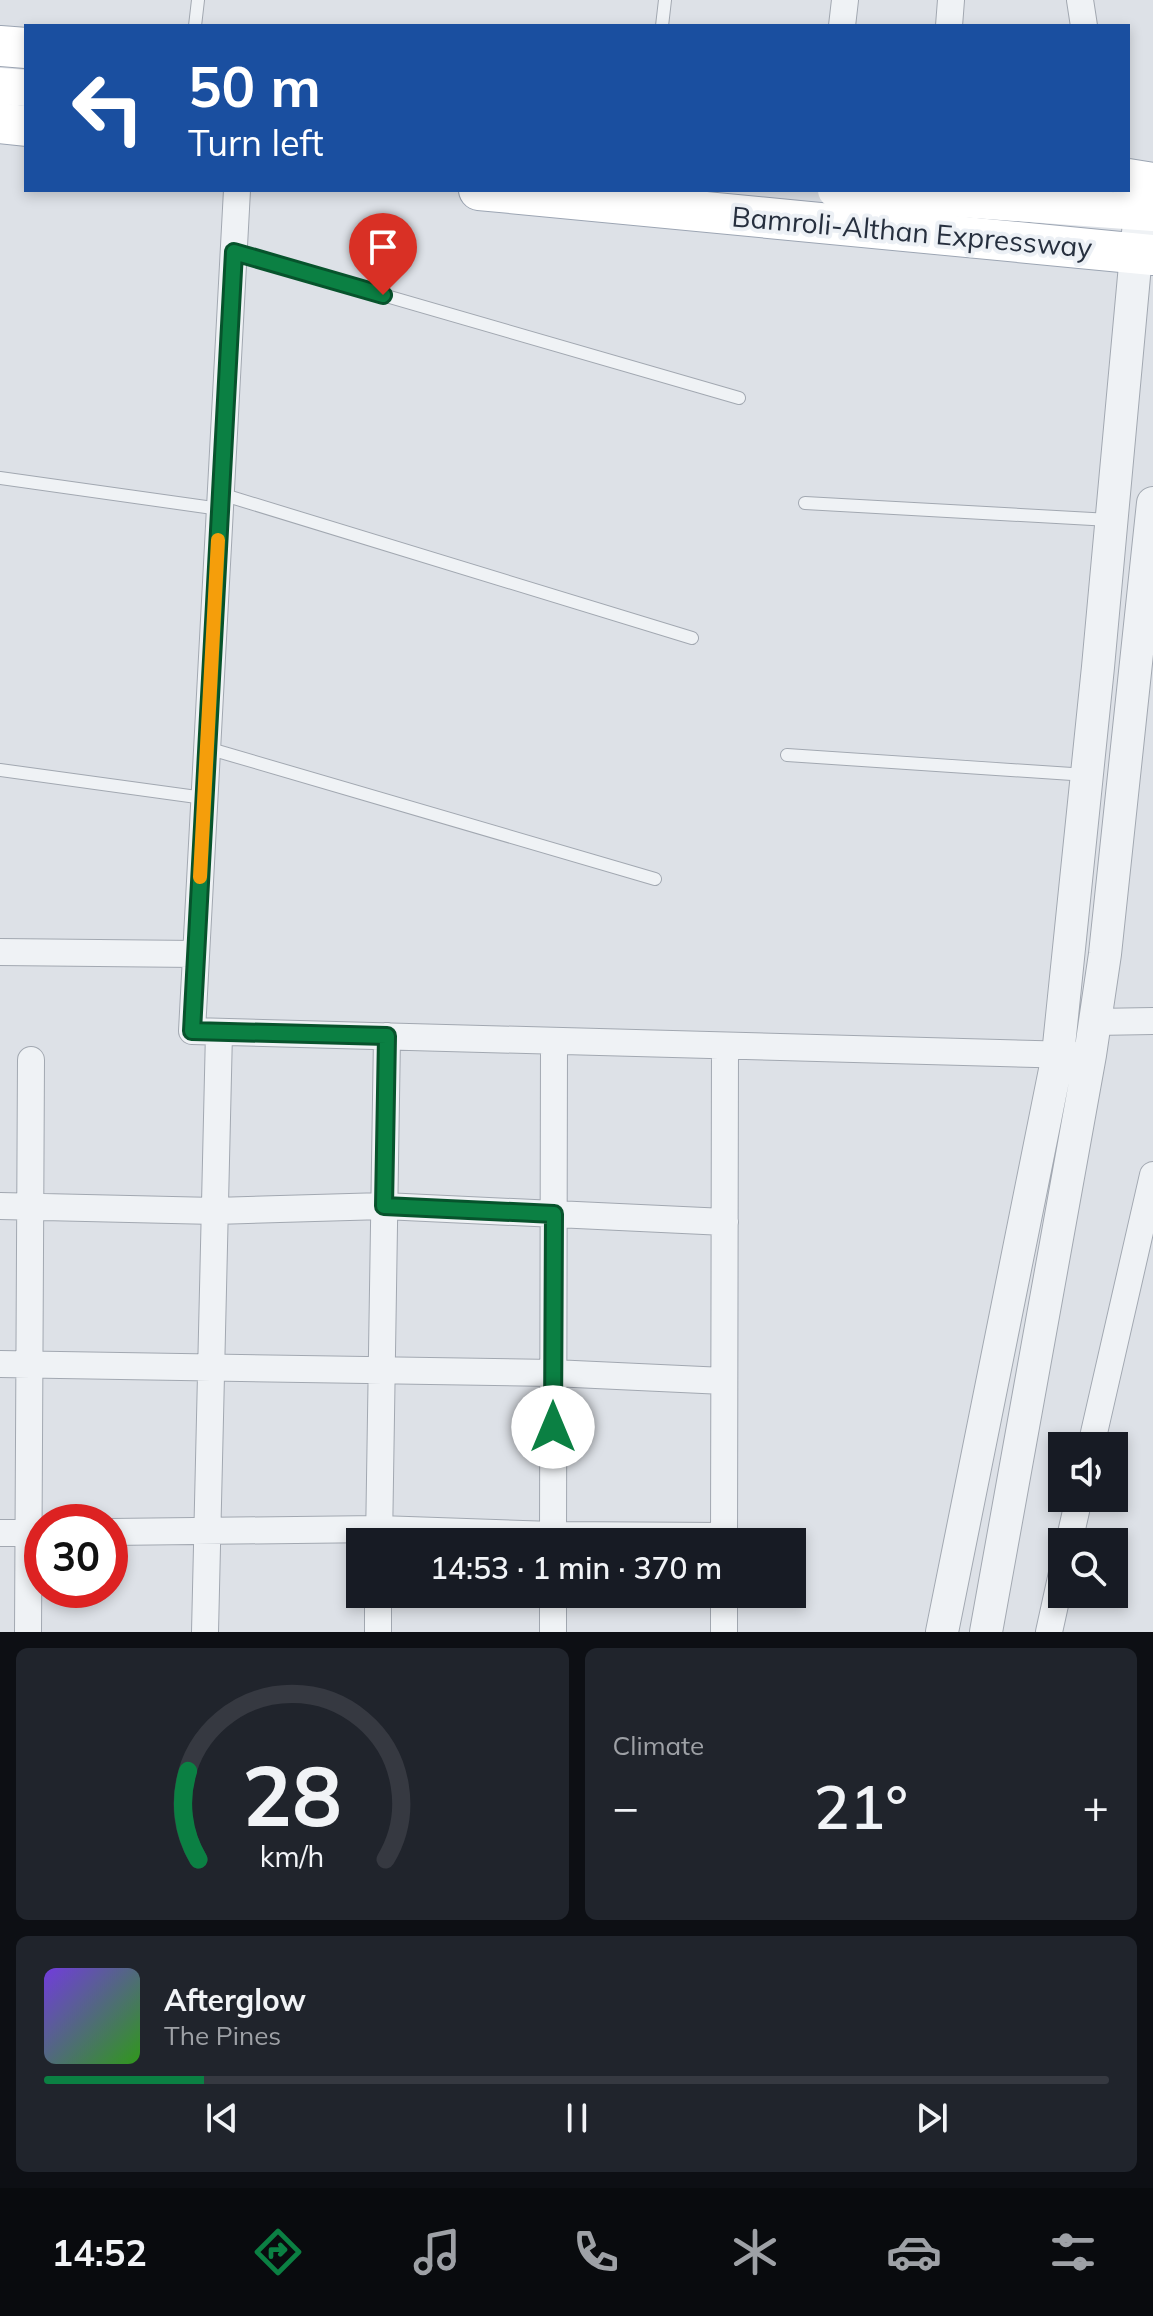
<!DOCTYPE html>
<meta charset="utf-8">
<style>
:root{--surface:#171b24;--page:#20242c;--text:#f1f3f6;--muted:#9ea1a6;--line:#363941;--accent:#0b8043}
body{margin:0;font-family:Mulish,sans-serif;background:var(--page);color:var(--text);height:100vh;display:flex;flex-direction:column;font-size:30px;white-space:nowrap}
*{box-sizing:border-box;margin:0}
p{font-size:26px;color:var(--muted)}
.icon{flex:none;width:44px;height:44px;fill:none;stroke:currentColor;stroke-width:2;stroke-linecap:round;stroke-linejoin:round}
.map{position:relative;height:1632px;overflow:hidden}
.drawer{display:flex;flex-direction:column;gap:16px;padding:16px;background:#0d0f14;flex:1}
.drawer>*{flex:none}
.top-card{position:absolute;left:24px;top:24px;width:1106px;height:168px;border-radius:0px;box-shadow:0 4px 12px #0003;background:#1a4fa0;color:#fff;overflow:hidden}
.fabs{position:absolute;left:1048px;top:1432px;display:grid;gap:16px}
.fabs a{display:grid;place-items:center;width:80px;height:80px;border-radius:0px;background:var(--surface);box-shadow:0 4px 12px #0003;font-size:40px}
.speed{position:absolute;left:24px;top:1504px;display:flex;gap:16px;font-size:40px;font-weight:700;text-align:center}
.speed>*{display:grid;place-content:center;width:104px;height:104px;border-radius:50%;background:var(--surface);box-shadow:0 4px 12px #0003;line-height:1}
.speed .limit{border:12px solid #d22;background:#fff;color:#111}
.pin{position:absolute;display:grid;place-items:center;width:68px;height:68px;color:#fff;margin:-82px -34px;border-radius:50% 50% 50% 0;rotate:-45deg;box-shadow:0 0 8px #0007}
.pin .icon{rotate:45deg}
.me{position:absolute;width:88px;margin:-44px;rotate:0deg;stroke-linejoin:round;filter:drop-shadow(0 0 6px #0008)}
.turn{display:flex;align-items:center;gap:28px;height:168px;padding:0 32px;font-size:36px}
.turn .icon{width:104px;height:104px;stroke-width:2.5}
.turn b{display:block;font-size:56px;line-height:68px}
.big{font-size:60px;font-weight:600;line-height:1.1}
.drawer .card{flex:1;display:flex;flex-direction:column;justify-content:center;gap:12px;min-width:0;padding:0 28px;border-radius:12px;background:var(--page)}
.drawer .dial{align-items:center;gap:0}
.dial svg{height:208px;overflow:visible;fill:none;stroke:var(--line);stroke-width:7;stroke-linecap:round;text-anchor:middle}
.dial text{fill:var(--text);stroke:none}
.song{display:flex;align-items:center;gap:24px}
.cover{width:96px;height:96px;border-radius:12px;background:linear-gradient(135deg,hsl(260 70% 55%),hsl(110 70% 35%))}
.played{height:8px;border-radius:4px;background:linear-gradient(90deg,var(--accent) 15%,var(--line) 15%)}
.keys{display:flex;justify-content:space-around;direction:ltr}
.heat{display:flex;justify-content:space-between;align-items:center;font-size:44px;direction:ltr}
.drawer .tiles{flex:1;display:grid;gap:16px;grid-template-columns:1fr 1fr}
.card:last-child{grid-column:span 2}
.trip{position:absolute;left:346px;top:1528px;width:460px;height:80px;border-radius:0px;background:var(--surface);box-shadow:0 4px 12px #0003;font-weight:600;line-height:80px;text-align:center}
.dock{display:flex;height:128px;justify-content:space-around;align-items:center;background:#090b0e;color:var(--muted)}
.dock .icon{width:56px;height:56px}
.dock .selected{color:var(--accent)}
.dock b{font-size:36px;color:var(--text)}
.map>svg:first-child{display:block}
</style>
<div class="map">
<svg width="1153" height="1632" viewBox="0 0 1153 1632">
<rect width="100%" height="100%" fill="#dde1e7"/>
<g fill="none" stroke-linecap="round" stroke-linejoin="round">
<defs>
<path id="service" d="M195 26 198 0
M662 26 665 0
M234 252 739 398
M0 478 220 509
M221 494 692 638
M805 503 1110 520
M207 748 655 879
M787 755 1087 775
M0 770 204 798"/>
<path id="minor" d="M1080 0 1084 26
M842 26 845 0
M949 26 951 0
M237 190 192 1031 1074 1055
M0 952 196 954
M1095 1022 1153 1021
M0 1206 215 1211 384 1206 725 1222
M0 1364 553 1373 724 1381
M1091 1446 1153 1175
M110 1532 379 1529 553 1535 724 1536
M0 1533H42
M379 1542 387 1036
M553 1542 554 1041
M724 1542 725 1046
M1069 1542 1079 1498
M28 1632 31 1060
M205 1632 219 1032
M378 1632V1594
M553 1632V1594
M724 1632V1594
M1049 1632 1062 1573"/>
<path id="tertiary" d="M942 1632 1058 1055 1098 667 1140 211
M986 1632 1090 1055 1105 954 1153 503"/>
<path id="primary" d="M0 46 26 48
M0 123 26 126
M1128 179 1153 183
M479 190 1153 255"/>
</defs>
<use href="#service" stroke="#a2a8b1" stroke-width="14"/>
<use href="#minor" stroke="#a2a8b1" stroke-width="28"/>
<use href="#tertiary" stroke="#a2a8b1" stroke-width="34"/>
<use href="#primary" stroke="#9ca5b3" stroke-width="42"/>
<use href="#service" stroke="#eff2f5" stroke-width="12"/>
<use href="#minor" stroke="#eff2f5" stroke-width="26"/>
<use href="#tertiary" stroke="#eff2f5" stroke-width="32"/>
<path stroke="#fff" stroke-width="36" d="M0 86 26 88
M836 190 1153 213"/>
<use href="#primary" stroke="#fff" stroke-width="40"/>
</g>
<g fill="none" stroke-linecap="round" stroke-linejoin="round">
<defs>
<path id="route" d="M383 295 234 252 192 1031 387 1036 384 1206 554 1214 553 1427"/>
</defs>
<use href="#route" stroke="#07532c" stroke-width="20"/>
<use href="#route" stroke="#0b8043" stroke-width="14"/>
<path stroke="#f59e0b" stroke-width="14" d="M200 877 218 540"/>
</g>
<g text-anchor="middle" stroke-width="8" stroke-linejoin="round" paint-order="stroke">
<g font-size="28" fill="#262f3e" stroke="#ecf0f5">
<text transform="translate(912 232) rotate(5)" y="10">Bamroli-Althan Expressway</text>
</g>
</g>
</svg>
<div class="fabs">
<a><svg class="icon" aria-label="sound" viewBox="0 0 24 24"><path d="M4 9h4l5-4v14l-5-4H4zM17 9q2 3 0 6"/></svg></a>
<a><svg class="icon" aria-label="search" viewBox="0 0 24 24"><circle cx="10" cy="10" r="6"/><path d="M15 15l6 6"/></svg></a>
</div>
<div class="speed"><div class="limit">30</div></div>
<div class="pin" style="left:383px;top:295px;background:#d93025"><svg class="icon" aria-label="arrive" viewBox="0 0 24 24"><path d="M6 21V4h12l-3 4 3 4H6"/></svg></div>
<svg class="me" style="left:553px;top:1427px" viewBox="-20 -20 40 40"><circle r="19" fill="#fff"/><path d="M0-13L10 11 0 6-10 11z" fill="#0b8043"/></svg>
<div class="trip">14:53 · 1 min · 370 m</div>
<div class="top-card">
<div class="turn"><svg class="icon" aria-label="left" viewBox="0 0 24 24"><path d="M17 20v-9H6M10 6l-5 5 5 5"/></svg><div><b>50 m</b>Turn left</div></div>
</div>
</div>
<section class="drawer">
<div class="tiles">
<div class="card dial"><svg viewBox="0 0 100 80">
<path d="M14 69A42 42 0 1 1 86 69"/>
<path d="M14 69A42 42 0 0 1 10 35" stroke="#0b8043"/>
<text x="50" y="56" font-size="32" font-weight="700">28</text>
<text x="50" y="72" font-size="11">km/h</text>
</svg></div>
<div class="card"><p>Climate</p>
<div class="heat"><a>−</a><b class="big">21°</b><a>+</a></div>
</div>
<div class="card">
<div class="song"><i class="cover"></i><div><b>Afterglow</b><p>The Pines</p></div></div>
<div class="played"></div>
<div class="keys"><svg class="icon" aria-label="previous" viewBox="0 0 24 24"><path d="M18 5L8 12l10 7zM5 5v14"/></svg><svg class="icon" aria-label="pause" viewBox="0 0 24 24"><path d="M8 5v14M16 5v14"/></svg><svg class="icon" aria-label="next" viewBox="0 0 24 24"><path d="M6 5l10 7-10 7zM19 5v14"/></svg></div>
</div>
</div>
</section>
<nav class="dock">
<b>14:52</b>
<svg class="icon selected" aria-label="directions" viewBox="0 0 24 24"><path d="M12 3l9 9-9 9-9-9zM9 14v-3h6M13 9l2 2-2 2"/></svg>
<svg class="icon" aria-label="music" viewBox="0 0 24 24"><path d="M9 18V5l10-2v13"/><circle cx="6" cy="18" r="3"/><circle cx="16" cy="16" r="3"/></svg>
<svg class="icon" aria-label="phone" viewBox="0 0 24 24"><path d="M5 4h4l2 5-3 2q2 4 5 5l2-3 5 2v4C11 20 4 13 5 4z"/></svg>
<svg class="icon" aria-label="climate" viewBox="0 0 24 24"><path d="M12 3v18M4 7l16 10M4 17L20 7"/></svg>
<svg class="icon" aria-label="car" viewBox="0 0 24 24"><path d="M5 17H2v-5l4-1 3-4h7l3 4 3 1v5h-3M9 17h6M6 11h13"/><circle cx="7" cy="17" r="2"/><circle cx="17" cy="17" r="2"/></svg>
<svg class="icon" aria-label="filters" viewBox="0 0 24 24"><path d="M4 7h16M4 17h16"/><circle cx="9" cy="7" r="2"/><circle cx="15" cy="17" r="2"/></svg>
</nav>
